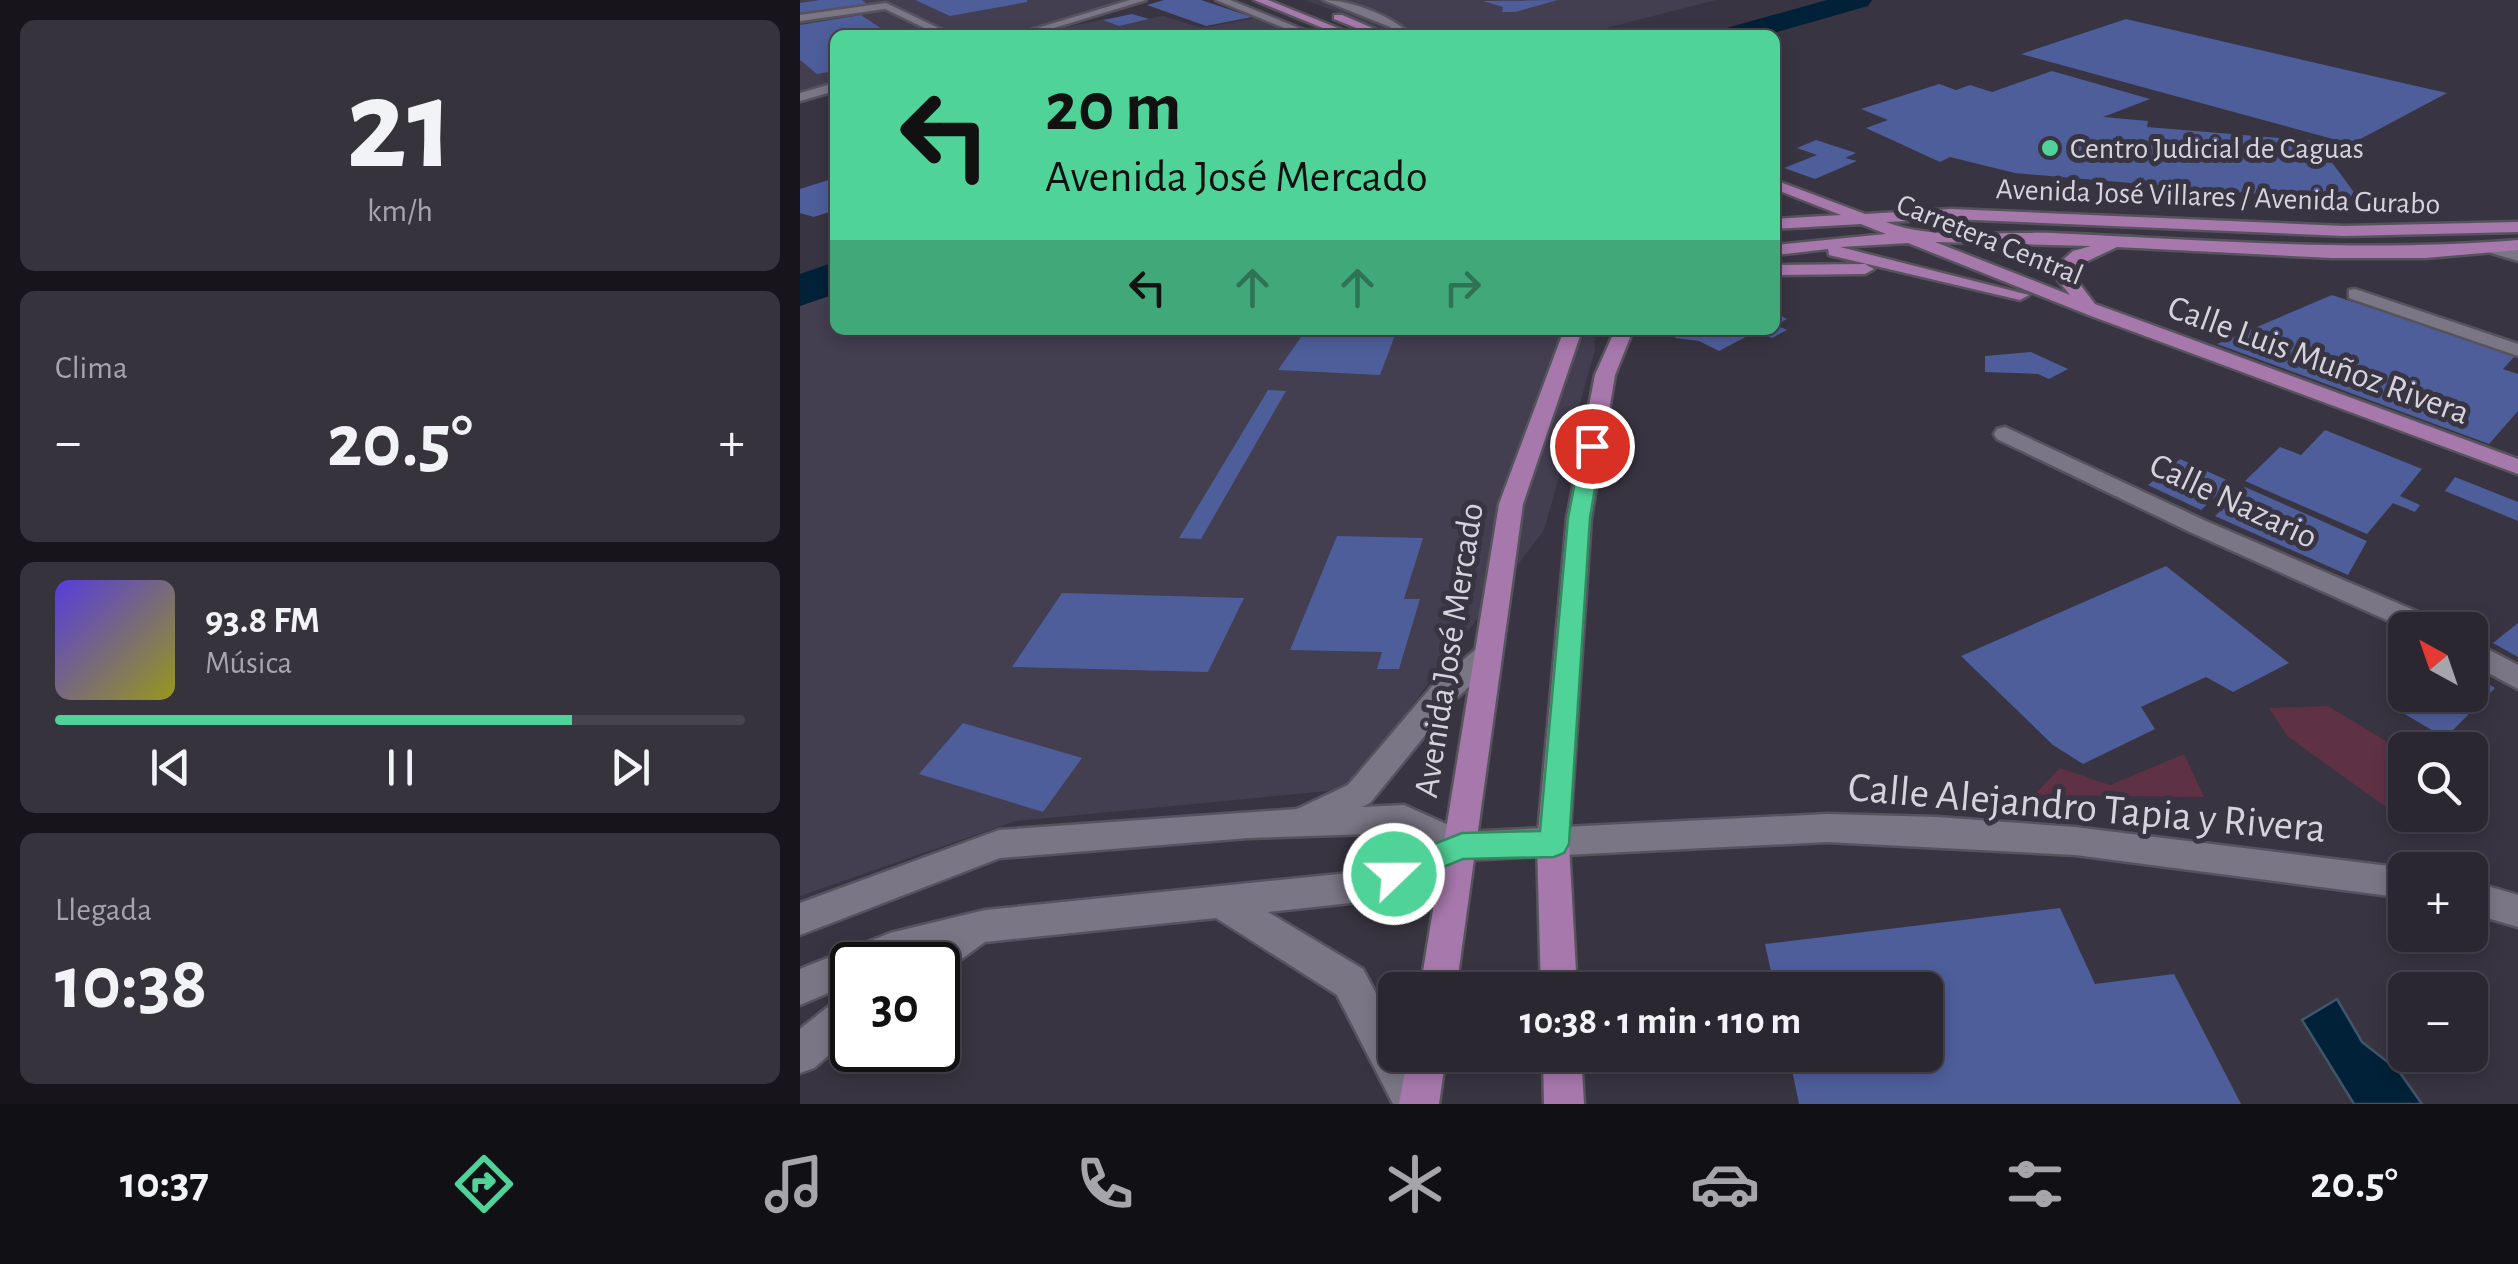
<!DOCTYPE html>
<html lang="es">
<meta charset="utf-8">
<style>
:root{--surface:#2a2731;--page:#36333d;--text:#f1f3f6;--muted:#a5a5ab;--line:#46444d;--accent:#50d398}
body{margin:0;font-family:"Alegreya Sans",sans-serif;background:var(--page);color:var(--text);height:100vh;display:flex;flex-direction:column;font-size:38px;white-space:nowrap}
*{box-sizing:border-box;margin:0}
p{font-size:32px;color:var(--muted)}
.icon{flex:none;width:55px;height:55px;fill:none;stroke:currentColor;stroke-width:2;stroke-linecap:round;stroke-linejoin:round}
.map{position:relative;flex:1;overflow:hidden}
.drawer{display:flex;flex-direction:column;gap:20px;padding:20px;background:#17151b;width:800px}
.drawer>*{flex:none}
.hud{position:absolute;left:30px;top:30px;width:950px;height:305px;border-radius:15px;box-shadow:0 5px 15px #0003,0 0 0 2px var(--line);background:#50d398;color:#111;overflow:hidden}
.needle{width:65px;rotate:320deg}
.tools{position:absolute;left:1588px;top:612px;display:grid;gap:20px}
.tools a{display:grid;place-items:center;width:100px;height:100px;border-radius:15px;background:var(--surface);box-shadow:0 5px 15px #0003,0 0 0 2px var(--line);font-size:50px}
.speed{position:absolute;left:30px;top:942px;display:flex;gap:20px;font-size:50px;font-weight:700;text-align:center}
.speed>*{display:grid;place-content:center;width:130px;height:130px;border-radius:50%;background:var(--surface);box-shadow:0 5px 15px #0003,0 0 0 2px var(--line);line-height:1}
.speed .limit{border:5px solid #111;border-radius:15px;background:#fff;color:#111}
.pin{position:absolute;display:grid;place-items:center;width:85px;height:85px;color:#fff;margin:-42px;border:5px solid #fff;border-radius:50%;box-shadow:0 2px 10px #0007}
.me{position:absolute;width:110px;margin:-55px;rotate:68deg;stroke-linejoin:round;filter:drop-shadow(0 0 8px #0008)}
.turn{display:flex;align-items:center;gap:35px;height:210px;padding:0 50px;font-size:45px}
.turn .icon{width:130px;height:130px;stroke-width:2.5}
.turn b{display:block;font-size:70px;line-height:85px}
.lanes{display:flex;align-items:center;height:95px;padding:0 50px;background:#0003;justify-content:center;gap:50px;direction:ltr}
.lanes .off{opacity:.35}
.big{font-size:75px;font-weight:700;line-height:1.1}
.drawer .card{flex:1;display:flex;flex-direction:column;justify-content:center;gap:15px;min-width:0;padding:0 35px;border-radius:15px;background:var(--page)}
.drawer .dial{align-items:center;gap:0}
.dial b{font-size:130px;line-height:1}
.song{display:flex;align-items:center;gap:30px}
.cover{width:120px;height:120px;border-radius:15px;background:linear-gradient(135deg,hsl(250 70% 55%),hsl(60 70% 35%))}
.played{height:10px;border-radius:5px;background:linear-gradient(90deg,var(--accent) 75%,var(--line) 75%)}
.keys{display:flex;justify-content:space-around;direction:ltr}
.heat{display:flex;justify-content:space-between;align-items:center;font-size:55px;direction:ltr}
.trip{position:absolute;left:578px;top:972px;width:565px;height:100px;border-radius:15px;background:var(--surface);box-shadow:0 5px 15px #0003,0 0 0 2px var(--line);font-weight:700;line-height:100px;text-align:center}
.dock{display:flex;height:160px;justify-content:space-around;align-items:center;background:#111014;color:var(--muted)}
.dock .icon{width:70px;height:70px}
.dock .on{color:var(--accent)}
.dock b{font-size:45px;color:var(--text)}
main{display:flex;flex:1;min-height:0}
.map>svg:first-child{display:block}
</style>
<main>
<section class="drawer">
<div class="card dial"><b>21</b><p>km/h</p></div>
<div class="card"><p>Clima</p>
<div class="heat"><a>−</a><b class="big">20.5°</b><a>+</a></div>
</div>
<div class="card">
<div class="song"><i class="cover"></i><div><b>93.8 FM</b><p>Música</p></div></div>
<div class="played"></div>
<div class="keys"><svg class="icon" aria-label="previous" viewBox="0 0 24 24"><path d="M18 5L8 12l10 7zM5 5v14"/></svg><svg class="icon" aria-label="pause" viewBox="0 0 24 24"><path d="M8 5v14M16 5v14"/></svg><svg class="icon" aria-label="next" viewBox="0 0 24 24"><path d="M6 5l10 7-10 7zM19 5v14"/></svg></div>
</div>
<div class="card"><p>Llegada</p><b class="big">10:38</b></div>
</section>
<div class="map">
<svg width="1718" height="1104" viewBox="0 0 1718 1104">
<rect width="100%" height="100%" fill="#383441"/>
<path fill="#433e50" d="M0 0H343L219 35H35V88L0 98Z
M505 0H916L779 35H599Z
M363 16 402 28 456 18 499 35H292L280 29 259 33 252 30 305 19 317 25Z
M35 284V330H794L795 350 744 530 549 789 216 821 0 896V299Z"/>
<path fill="#5f3145" d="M1528 706 1599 749 1605 815H1609L1611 825 1487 736 1469 708Z
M1384 754 1404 797 1234 795 1260 768 1310 785Z"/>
<path fill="#002138" stroke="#405669" stroke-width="2.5" d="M1537 999 1562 1042 1598 1070 1622 1104H1554L1502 1020Z"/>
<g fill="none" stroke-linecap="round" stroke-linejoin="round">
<path fill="#002138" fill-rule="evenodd" d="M1027 0H1072L1068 6 967 35H919L923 29Z
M35 262V294L0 306V274Z"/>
</g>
<path fill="#4e5e9b" d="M20 0H62L67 4 0 13V3Z
M115 0H227V2L150 16Z
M364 0H401L452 17 406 26 347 5Z
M758 0 715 12H702L703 7 683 1Z
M332 14 349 19 319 26 303 20Z
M61 15 91 35H35V71L17 74 0 60V25Z
M1326 19 1568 75 1647 93 1551 144 1221 54Z
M1252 71 1350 99 1303 117 1348 121 1347 127 1516 141 1562 203 1215 173 1150 157 1140 162 1066 128 1088 120 1061 109 1139 84 1156 90 1170 85 1192 92Z
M1016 140 1056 153 1045 158 1057 161 1015 179 984 168 1017 155 997 148Z
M35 178V210L14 217 0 213V189Z
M1532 295 1715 356 1703 369 1718 374V411L1689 444 1417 344Z
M975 313 987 319 976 325 987 330 972 338 957 331 919 351 899 341 875 338 879 330H975Z
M506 330H597L580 375 478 370Z
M1231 352 1268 369 1249 379 1238 374 1185 372V356Z
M468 390 486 391 401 539 379 538Z
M1525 430 1622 469 1600 496 1620 505 1615 512 1593 503 1567 534 1445 481 1480 447 1501 455Z
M1380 459 1431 482 1401 510 1348 485Z
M1655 477 1718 502V521L1645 491Z
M1445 487 1567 541 1548 575 1415 516Z
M537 536 623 538 604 599H620L599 669H577L582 652 490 650Z
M1366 566 1489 663 1433 692 1406 677 1341 707 1355 729 1283 764 1253 745 1161 656Z
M262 593 444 598 408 672 212 667Z
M1718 623V657L1693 643Z
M1670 673 1695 688 1645 738 1598 710 1614 695H1670Z
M163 723 282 758 243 812 119 774Z
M1260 908 1295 984 1374 974 1441 1104H999L989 1055H1125V990H975L965 944Z"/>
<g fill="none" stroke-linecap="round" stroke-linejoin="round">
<defs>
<path id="street" d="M330 0H346L231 35H214Z
M416 0H430L516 35H501Z
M523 0C551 0 592 16 611 35H599L590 27Z
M86 3 153 35H139L85 9 0 21V15Z
M35 83V91L0 101V93Z
M1694 243 1718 250V261L1688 252 1686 248Z
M1555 289 1718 344V356L1549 298V290Z
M1205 427 1408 522 1644 623 1648 630H1609L1390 532 1197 439 1194 434 1197 429Z
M1670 640 1718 665V689L1670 663Z
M685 647 695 650 699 657 695 664 653 701 570 803 562 807 604 805 664 832 1027 814 1137 817 1275 827 1605 868 1611 870H1605V898L1275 855 1027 842 664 860 560 902 468 912 563 969 595 1029V1055H609L634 1104H593L537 995 416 918 185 942 138 976V965H52V983L0 1005V969L90 933 185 910 559 872 627 845 601 833 448 838 200 858 0 935V903L199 830 497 809 548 785 633 685 675 650Z
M1670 881 1718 895V927L1670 913Z
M52 992V1035L14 1068 0 1073V1029L39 998Z"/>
<path id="primary" d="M454 0H468L555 35H540Z
M534 15H542L589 35H574L534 19Z
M975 180 1065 214 1151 209 1544 226 1718 222V232L1544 236 1151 219 1086 222C1133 241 1201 231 1252 233 1411 240 1559 253 1718 240V250L1625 258H1532L1317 247 1275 267V278L1295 304 1718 459V474L1291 316 1108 243 1040 247 1229 295 1220 300 1029 255 1028 249 975 255V245L1086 234 1061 224 975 229V219L1041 215 975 189ZM1135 242 1291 246 1273 251 1257 265V279L1270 295Z
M975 265 1065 264 1074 269 1065 274 975 275Z
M764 330H782L723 504 656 990H620L699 504Z
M815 330H833L815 375 791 518 769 844 777 990H741L737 844 767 518 795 375Z
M608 1055H646L639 1104H599Z
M743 1055H781L784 1104H744Z"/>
</defs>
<use href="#street" stroke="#56535d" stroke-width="5"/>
<use href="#primary" stroke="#56535d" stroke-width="5"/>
<use href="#street" fill="#7a7685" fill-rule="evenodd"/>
<use href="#primary" fill="#a778ac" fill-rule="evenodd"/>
</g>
<path fill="#50d398" stroke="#348963" stroke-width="2.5" d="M792 440 802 446 790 518 769 844 764 853 754 857 663 859 594 887 583 883 578 874 583 864 662 833 740 831 768 518 782 446Z"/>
<circle fill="#50d398" stroke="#383441" stroke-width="4" cx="1250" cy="148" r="10"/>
<g text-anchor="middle" stroke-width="10" stroke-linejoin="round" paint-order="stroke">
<g font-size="30" fill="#d5d3db" stroke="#383441" text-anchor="start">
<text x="1270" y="158">Centro Judicial de Caguas</text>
</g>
<g font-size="30" fill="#d5d3db" stroke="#383441">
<text transform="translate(1418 196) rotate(2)" y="10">Avenida José Villares / Avenida Gurabo</text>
<text transform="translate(1190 239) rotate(22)" y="10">Carretera Central</text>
</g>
<g font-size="35" fill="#d5d3db" stroke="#383441">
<text transform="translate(1519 359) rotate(20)" y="12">Calle Luis Muñoz Rivera</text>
<text transform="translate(1434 500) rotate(25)" y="12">Calle Nazario</text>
<text transform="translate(648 650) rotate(-81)" y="12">Avenida José Mercado</text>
</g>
<g font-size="42" fill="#d5d3db" stroke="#383441">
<text transform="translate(1287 806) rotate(5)" y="15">Calle Alejandro Tapia y Rivera</text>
</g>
</g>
</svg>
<div class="tools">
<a><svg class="needle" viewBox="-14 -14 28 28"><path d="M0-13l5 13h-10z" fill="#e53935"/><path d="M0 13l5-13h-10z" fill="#a5a5ab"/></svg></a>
<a><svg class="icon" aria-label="search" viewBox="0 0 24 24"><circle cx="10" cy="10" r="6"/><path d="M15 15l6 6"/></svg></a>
<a>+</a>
<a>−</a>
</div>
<div class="speed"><div class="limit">30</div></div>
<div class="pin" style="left:792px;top:446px;background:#d93025"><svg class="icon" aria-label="arrive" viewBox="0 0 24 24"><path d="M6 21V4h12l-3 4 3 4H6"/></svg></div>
<svg class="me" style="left:594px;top:874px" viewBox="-20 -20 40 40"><circle r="17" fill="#50d398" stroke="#fff" stroke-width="3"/><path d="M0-11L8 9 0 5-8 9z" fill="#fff"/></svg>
<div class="trip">10:38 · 1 min · 110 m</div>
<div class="hud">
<div class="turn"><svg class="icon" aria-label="left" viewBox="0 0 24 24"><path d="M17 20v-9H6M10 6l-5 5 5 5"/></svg><div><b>20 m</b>Avenida José Mercado</div></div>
<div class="lanes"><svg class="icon" aria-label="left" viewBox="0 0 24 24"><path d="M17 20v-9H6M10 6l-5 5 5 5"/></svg><svg class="icon off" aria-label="ahead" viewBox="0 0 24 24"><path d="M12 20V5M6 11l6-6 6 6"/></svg><svg class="icon off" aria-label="ahead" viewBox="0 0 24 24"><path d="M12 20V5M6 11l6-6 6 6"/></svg><svg class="icon off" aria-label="right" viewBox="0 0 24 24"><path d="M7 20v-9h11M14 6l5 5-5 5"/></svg></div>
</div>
</div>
</main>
<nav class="dock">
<b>10:37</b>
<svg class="icon on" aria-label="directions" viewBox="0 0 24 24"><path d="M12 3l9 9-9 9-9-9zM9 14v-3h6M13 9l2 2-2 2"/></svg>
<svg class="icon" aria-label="music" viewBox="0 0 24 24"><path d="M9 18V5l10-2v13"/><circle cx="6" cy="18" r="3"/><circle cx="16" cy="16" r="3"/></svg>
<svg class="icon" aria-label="phone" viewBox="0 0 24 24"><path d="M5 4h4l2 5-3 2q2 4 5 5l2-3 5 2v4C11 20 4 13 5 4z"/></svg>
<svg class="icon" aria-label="climate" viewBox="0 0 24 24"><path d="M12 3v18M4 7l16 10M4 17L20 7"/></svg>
<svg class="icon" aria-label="car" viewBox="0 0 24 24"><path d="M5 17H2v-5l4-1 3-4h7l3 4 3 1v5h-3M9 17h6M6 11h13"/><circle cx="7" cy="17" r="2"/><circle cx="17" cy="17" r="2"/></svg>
<svg class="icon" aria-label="filters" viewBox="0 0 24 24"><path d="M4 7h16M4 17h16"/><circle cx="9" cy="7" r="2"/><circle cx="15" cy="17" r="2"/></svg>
<b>20.5°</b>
</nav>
